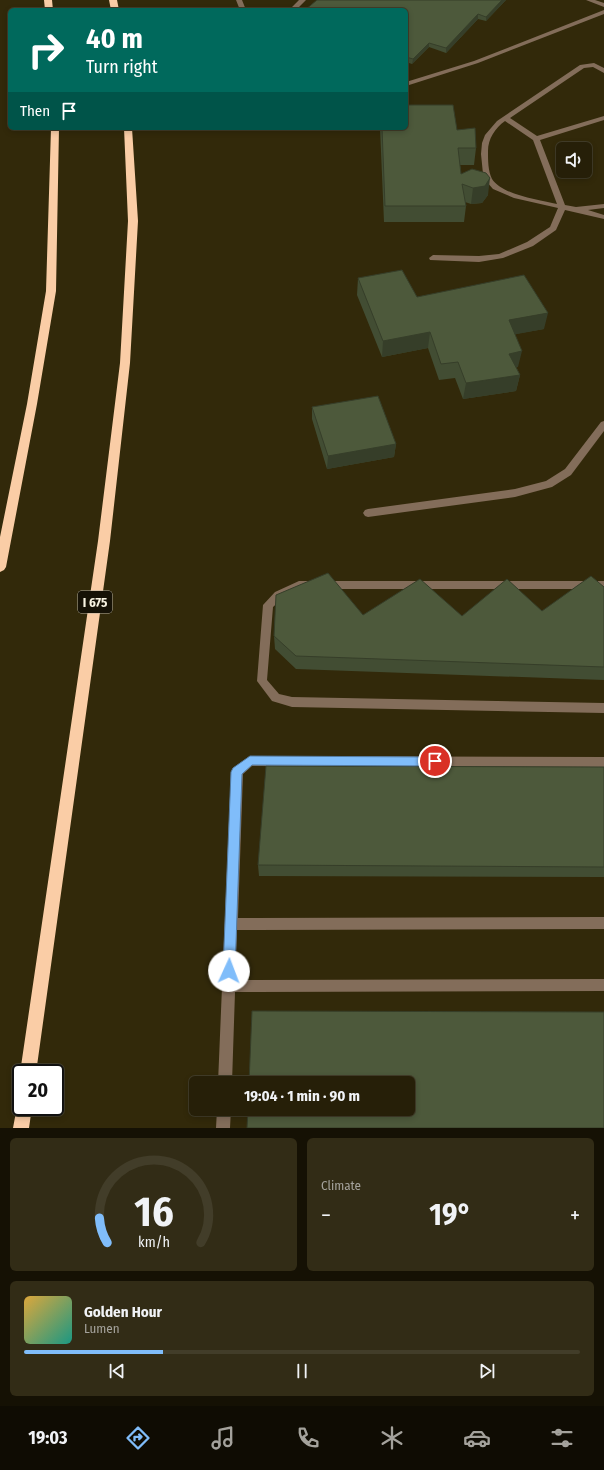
<!DOCTYPE html>
<meta charset="utf-8">
<style>
:root{--surface:#261f08;--page:#322c16;--text:#f1f3f6;--muted:#a4a29c;--line:#423d29;--accent:#80bdfa}
body{margin:0;font-family:"Fira Sans Condensed",sans-serif;background:var(--page);color:var(--text);height:100vh;display:flex;flex-direction:column;font-size:15px;white-space:nowrap}
*{box-sizing:border-box;margin:0}
p{font-size:13px;color:var(--muted)}
.icon{flex:none;width:22px;height:22px;fill:none;stroke:currentColor;stroke-width:2;stroke-linecap:round;stroke-linejoin:round}
.map{position:relative;height:1128px;overflow:hidden}
.sheet{display:flex;flex-direction:column;gap:10px;padding:10px;background:#151104;flex:1}
.sheet>*{flex:none}
.guide{position:absolute;left:8px;top:8px;width:400px;height:122px;border-radius:6px;box-shadow:0 2px 6px #0003,0 0 0 1px var(--line);background:#00695c;color:#fff;overflow:hidden}
.controls{position:absolute;left:556px;top:142px;display:grid;gap:8px}
.controls a{display:grid;place-items:center;width:36px;height:36px;border-radius:6px;background:var(--surface);box-shadow:0 2px 6px #0003,0 0 0 1px var(--line);font-size:20px}
.speed{position:absolute;left:12px;top:1064px;display:flex;gap:8px;font-size:20px;font-weight:700;text-align:center}
.speed>*{display:grid;place-content:center;width:52px;height:52px;border-radius:50%;background:var(--surface);box-shadow:0 2px 6px #0003,0 0 0 1px var(--line);line-height:1}
.speed .limit{border:2px solid #111;border-radius:6px;background:#fff;color:#111}
.pin{position:absolute;display:grid;place-items:center;width:34px;height:34px;color:#fff;margin:-17px;border:2px solid #fff;border-radius:50%;box-shadow:0 1px 4px #0007}
.me{position:absolute;width:44px;margin:-22px;rotate:2deg;stroke-linejoin:round;filter:drop-shadow(0 0 3px #0008)}
.turn{display:flex;align-items:center;gap:14px;height:84px;padding:0 12px;font-size:18px}
.turn .icon{width:52px;height:52px;stroke-width:2.5}
.turn b{display:block;font-size:28px;line-height:34px}
.then{display:flex;align-items:center;height:38px;padding:0 12px;background:#0003;gap:8px;font-size:15px}
.big{font-size:30px;font-weight:700;line-height:1.1}
.sheet .widget{flex:1;display:flex;flex-direction:column;justify-content:center;gap:6px;min-width:0;padding:0 14px;border-radius:6px;background:var(--page)}
.sheet .dial{align-items:center;gap:0}
.dial svg{height:104px;overflow:visible;fill:none;stroke:var(--line);stroke-width:7;stroke-linecap:round;text-anchor:middle}
.dial text{fill:var(--text);stroke:none}
.song{display:flex;align-items:center;gap:12px}
.cover{width:48px;height:48px;border-radius:6px;background:linear-gradient(135deg,hsl(40 70% 55%),hsl(170 70% 35%))}
.played{height:4px;border-radius:2px;background:linear-gradient(90deg,var(--accent) 25%,var(--line) 25%)}
.keys{display:flex;justify-content:space-around;direction:ltr}
.heat{display:flex;justify-content:space-between;align-items:center;font-size:22px;direction:ltr}
.sheet .tiles{flex:1;display:grid;gap:10px;grid-template-columns:1fr 1fr}
.widget:last-child{grid-column:span 2}
.trip{position:absolute;left:189px;top:1076px;width:226px;height:40px;border-radius:6px;background:var(--surface);box-shadow:0 2px 6px #0003,0 0 0 1px var(--line);font-weight:700;line-height:40px;text-align:center}
.tab-bar{display:flex;height:64px;justify-content:space-around;align-items:center;background:#0f0c03;color:var(--muted)}
.tab-bar .icon{width:28px;height:28px}
.tab-bar .active{color:var(--accent)}
.tab-bar b{font-size:18px;color:var(--text)}
.map>svg:first-child{display:block}
</style>
<div class="map">
<svg width="604" height="1128" viewBox="0 0 604 1128">
<rect width="100%" height="100%" fill="#32290a"/>
<g fill="none" stroke-linecap="round" stroke-linejoin="round">
<path fill="#836d5a" fill-rule="evenodd" d="M236 0H242L246 10H240Z
M299 0H306L296 10H289Z
M586 0H595L604 3V7Z
M604 10V14L478 63 406 86V82L474 61Z
M594 63 604 68V73L593 67 584 68 510 118 537 136 604 116V120L540 140 565 205 576 207 604 204V208L588 210 604 215V219L565 210 556 230 533 246 503 258 479 262 430 260 429 258 433 255 479 256 499 254 527 242 550 227 558 208 514 198 493 189 486 181 483 174 481 154 482 143 485 135 497 121 580 65ZM505 121 533 140 557 204C540 200 502 195 492 179 488 171 488 160 488 151 488 139 495 128 505 121Z
M604 421V431L571 475 552 487 515 497 368 517 365 516 363 513 365 510 368 509 515 489 546 481 565 469 601 422Z
M299 581H604V589H300L283 598 273 607 267 680 279 694 292 697 604 703V713L292 707 272 701 257 681 263 605 275 592Z
M250 756 604 757V767L252 766 243 774 238 918 604 917V929L237 930 235 980 604 979V991L235 992 232 1083H218L231 772 233 768Z
M217 1109H231L230 1128H216Z"/>
<path fill="#facda6" fill-rule="evenodd" d="M44 0H52L53 10H45Z
M109 0H117L119 10H111Z
M51 128H59L56 291 37 404 6 567 4 570 0 572V537L27 404 46 291Z
M124 128H132L138 221 130 363 110 541 36 1073H21V1076L20 1073 98 541 120 363 128 221Z
M21 1100V1107H32L29 1128H13L18 1101Z"/>
</g>
<path fill="#424d33" d="M317 0H506L486 21 478 19 446 53 429 47 412 64 406 62V10Z
M380 128H406L457 130 476 148 474 165H460L461 174 488 195 482 203 471 204 465 202 466 206 464 222H384Z
M358 278 417 297 544 329 515 334 518 367H516L520 375 516 391 463 399 455 378 439 380 428 348 382 357 357 295Z
M312 407 396 444 394 457 327 469 312 419Z
M604 587V680L296 669 275 649 274 636 363 615 462 616 542 611Z
M604 767V877L259 876 258 865Z"/>
<path fill="#363e29" d="M502 0H506L486 21V17Z
M478 14V19L446 53V48Z
M429 43V47L412 64 413 59Z
M490 178 488 195 482 203 471 204 473 188Z
M548 313 544 329 506 336 509 320Z
M430 332 428 348 382 357 383 341Z
M522 351 518 367 506 370 509 354Z
M520 375 516 391 463 399 466 383Z
M396 444 394 457 327 469 328 456Z"/>
<path fill="#4d593b" stroke="#363e29" d="M317 0H502L486 17 478 14 446 48 429 43 413 59 406 57V10H305Z
M406 105H453L457 130 475 128 476 148H458L461 174 472 169 486 173 490 178 485 186 473 188 462 184 466 206H385L382 128H406Z
M402 270 417 297 524 275 548 313 509 320 522 351 509 354 520 375 466 383 458 362 441 364 430 332 383 341 358 278Z
M378 396 396 444 328 456 312 407Z
M328 573 363 615 420 579 462 616 507 579 542 611 591 576 604 587V667L296 656 274 636 276 595Z
M266 766 604 767V867L258 865Z
M252 1011 604 1012V1128H247L248 1109H408V1083H249Z"/>
<path fill="#80bdfa" stroke="#537ba2" d="M250 756 435 757 438 758 440 761 438 765 435 766 252 765 242 774 235 971 233 975 229 976 225 975 223 971 231 772 233 768Z"/>
<g text-anchor="middle" stroke-width="4" stroke-linejoin="round" paint-order="stroke">
<rect fill="#161206" stroke="#b5b0a0" stroke-width="1" x="78" y="591" width="34" height="22" rx="3"/>
<g font-size="13" font-weight="bold" fill="#f9f4e2">
<text x="95" y="607">I 675</text>
</g>
</g>
</svg>
<div class="controls">
<a><svg class="icon" aria-label="sound" viewBox="0 0 24 24"><path d="M4 9h4l5-4v14l-5-4H4zM17 9q2 3 0 6"/></svg></a>
</div>
<div class="speed"><div class="limit">20</div></div>
<div class="pin" style="left:435px;top:761px;background:#d93025"><svg class="icon" aria-label="arrive" viewBox="0 0 24 24"><path d="M6 21V4h12l-3 4 3 4H6"/></svg></div>
<svg class="me" style="left:229px;top:971px" viewBox="-20 -20 40 40"><circle r="19" fill="#fff"/><path d="M0-13L10 11 0 6-10 11z" fill="#80bdfa"/></svg>
<div class="trip">19:04 · 1 min · 90 m</div>
<div class="guide">
<div class="turn"><svg class="icon" aria-label="right" viewBox="0 0 24 24"><path d="M7 20v-9h11M14 6l5 5-5 5"/></svg><div><b>40 m</b>Turn right</div></div>
<div class="then">Then<svg class="icon" aria-label="arrive" viewBox="0 0 24 24"><path d="M6 21V4h12l-3 4 3 4H6"/></svg></div>
</div>
</div>
<section class="sheet">
<div class="tiles">
<div class="widget dial"><svg viewBox="0 0 100 80">
<path d="M14 69A42 42 0 1 1 86 69"/>
<path d="M14 69A42 42 0 0 1 8 50" stroke="#80bdfa"/>
<text x="50" y="56" font-size="32" font-weight="700">16</text>
<text x="50" y="72" font-size="11">km/h</text>
</svg></div>
<div class="widget"><p>Climate</p>
<div class="heat"><a>−</a><b class="big">19°</b><a>+</a></div>
</div>
<div class="widget">
<div class="song"><i class="cover"></i><div><b>Golden Hour</b><p>Lumen</p></div></div>
<div class="played"></div>
<div class="keys"><svg class="icon" aria-label="previous" viewBox="0 0 24 24"><path d="M18 5L8 12l10 7zM5 5v14"/></svg><svg class="icon" aria-label="pause" viewBox="0 0 24 24"><path d="M8 5v14M16 5v14"/></svg><svg class="icon" aria-label="next" viewBox="0 0 24 24"><path d="M6 5l10 7-10 7zM19 5v14"/></svg></div>
</div>
</div>
</section>
<nav class="tab-bar">
<b>19:03</b>
<svg class="icon active" aria-label="directions" viewBox="0 0 24 24"><path d="M12 3l9 9-9 9-9-9zM9 14v-3h6M13 9l2 2-2 2"/></svg>
<svg class="icon" aria-label="music" viewBox="0 0 24 24"><path d="M9 18V5l10-2v13"/><circle cx="6" cy="18" r="3"/><circle cx="16" cy="16" r="3"/></svg>
<svg class="icon" aria-label="phone" viewBox="0 0 24 24"><path d="M5 4h4l2 5-3 2q2 4 5 5l2-3 5 2v4C11 20 4 13 5 4z"/></svg>
<svg class="icon" aria-label="climate" viewBox="0 0 24 24"><path d="M12 3v18M4 7l16 10M4 17L20 7"/></svg>
<svg class="icon" aria-label="car" viewBox="0 0 24 24"><path d="M5 17H2v-5l4-1 3-4h7l3 4 3 1v5h-3M9 17h6M6 11h13"/><circle cx="7" cy="17" r="2"/><circle cx="17" cy="17" r="2"/></svg>
<svg class="icon" aria-label="filters" viewBox="0 0 24 24"><path d="M4 7h16M4 17h16"/><circle cx="9" cy="7" r="2"/><circle cx="15" cy="17" r="2"/></svg>
</nav>
